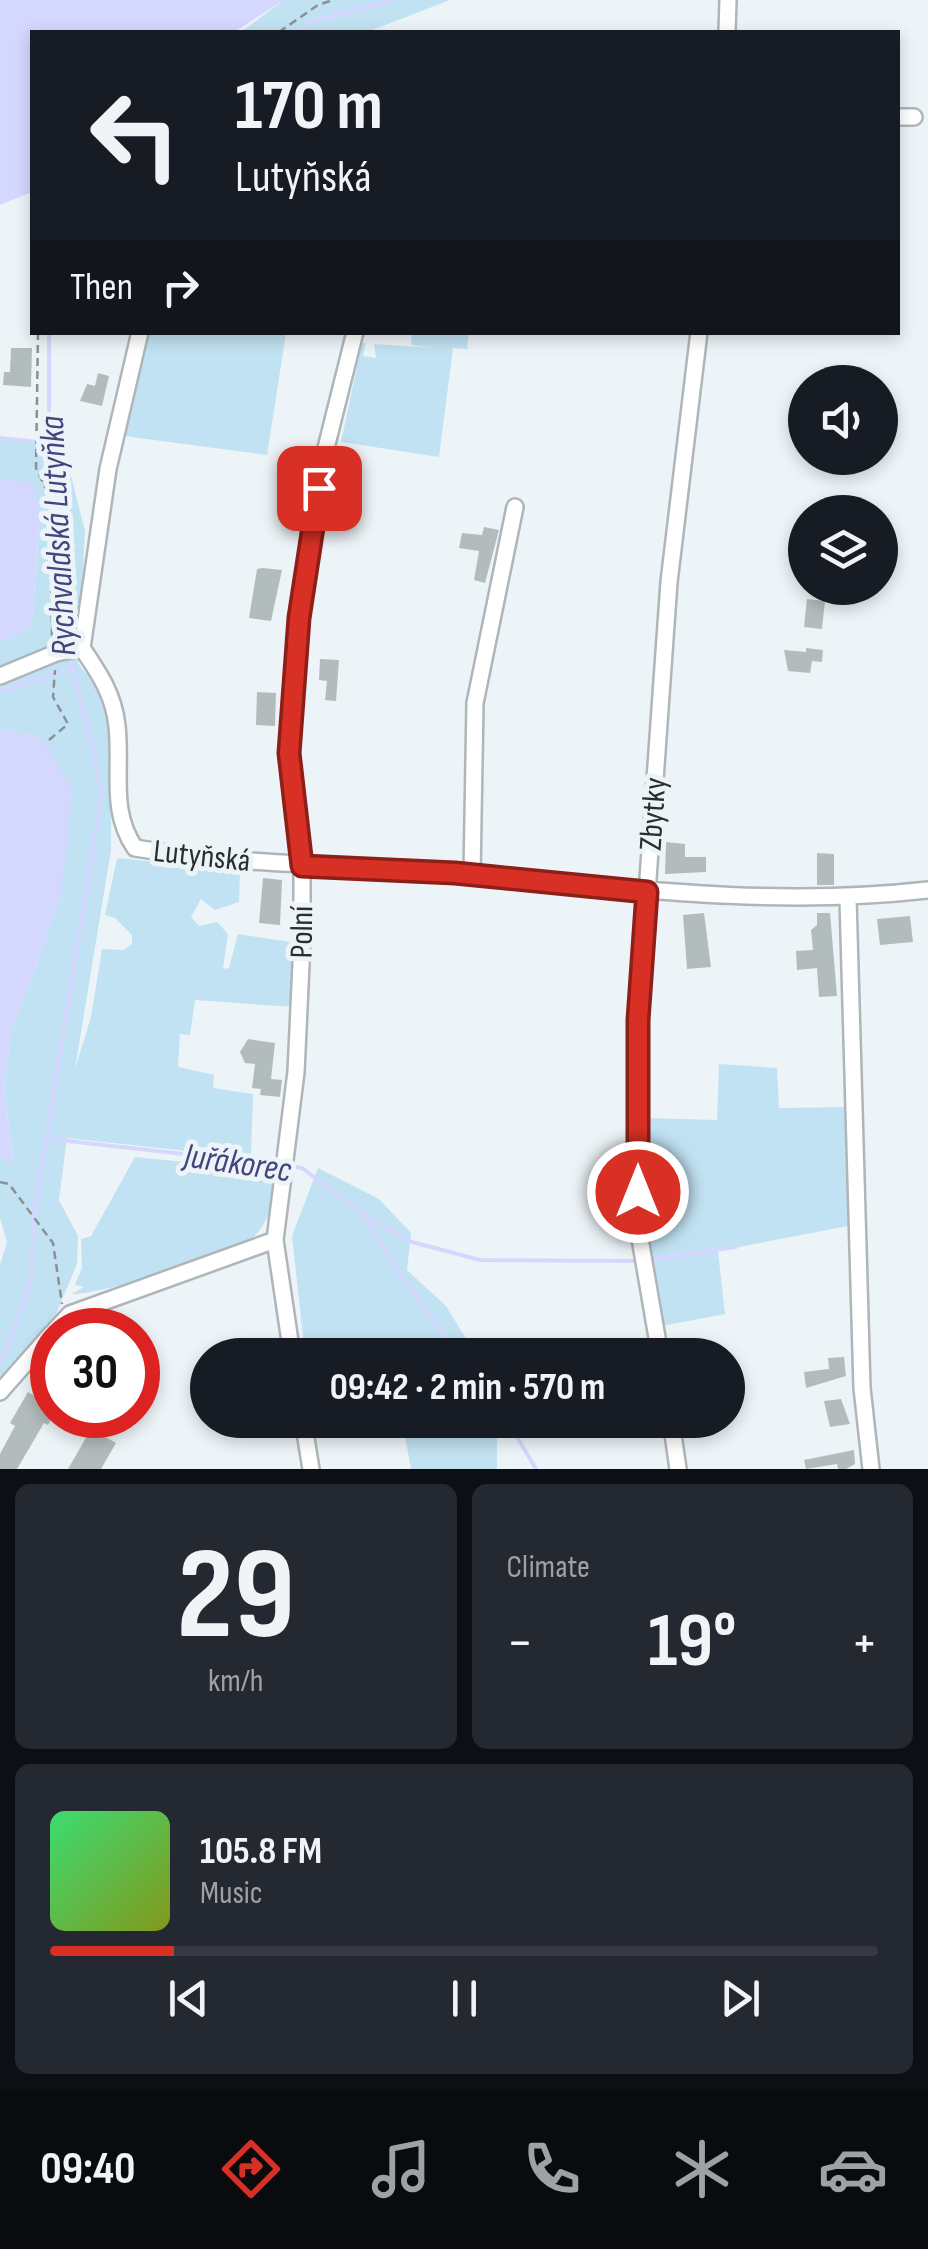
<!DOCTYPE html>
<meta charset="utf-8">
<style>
:root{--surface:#171b24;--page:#242831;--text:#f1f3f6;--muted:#9ea1a6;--line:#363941;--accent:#d93025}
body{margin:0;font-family:"Sofia Sans Condensed",sans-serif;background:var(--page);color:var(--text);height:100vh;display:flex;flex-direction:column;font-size:38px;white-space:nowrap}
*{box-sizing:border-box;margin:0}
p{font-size:32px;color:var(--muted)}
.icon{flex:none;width:55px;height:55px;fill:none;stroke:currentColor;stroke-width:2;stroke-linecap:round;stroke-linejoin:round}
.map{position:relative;height:1469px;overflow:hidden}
.panel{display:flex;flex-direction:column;gap:15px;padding:15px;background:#0d0f14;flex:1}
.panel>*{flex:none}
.top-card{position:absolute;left:30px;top:30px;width:870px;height:305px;border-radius:0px;box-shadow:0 5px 15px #0003;background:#171b24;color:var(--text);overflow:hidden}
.tools{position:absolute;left:788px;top:365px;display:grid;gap:20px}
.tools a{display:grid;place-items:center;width:110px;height:110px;border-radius:50%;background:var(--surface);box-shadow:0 5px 15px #0003;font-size:50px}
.speed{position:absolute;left:30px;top:1308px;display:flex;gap:20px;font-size:50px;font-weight:700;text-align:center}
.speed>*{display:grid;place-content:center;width:130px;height:130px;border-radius:50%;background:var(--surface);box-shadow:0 5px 15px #0003;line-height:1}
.speed .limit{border:15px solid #d22;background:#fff;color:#111}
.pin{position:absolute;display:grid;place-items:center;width:85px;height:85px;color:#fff;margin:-42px;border-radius:20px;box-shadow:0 5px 15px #0006}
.me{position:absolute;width:110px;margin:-55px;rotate:0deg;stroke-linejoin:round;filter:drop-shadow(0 0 8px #0008)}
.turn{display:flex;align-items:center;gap:35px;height:210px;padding:0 40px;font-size:45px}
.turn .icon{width:130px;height:130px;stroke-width:2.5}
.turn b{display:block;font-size:70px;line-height:85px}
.then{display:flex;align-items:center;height:95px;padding:0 40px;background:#0003;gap:20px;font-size:38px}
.big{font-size:75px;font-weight:700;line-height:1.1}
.panel .tile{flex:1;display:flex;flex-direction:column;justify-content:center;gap:15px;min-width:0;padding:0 35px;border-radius:15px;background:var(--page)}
.panel .dial{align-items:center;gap:0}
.dial b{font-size:130px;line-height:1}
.song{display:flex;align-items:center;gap:30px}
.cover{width:120px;height:120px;border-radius:15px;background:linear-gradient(135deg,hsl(140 70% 55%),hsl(70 70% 35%))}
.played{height:10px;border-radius:5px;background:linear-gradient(90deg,var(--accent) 15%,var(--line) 15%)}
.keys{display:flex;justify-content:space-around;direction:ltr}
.heat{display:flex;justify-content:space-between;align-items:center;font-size:55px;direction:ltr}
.panel .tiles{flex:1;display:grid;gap:15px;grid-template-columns:1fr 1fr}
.tile:last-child{grid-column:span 2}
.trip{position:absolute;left:190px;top:1338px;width:555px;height:100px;border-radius:50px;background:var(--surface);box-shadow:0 5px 15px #0003;font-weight:700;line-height:100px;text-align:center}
.tab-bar{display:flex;height:160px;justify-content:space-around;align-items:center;background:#090b0e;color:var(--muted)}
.tab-bar .icon{width:70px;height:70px}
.tab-bar .selected{color:var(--accent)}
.tab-bar b{font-size:45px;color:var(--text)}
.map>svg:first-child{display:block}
</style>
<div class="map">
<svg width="928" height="1469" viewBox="0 0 928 1469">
<rect width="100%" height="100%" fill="#edf4f8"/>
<path fill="#c1e2f2" d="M284 0H450L367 32H241Z
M148 333H286L267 455 124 436Z
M412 333H469L467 349 453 348 439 457 341 442 362 343H366L363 356 376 358 374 344 433 348 411 345Z
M0 439 63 444 85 531 78 663 102 694 111 732V850L75 1069 91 1017 102 949 124 950 132 944V935L115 918 105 915 117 858 240 870 239 902 215 910 201 899 191 917 199 926 217 922 228 934 223 969 229 968 238 934 297 943 294 1007 195 1000 190 1035 180 1034 178 1067 214 1075 213 1088 253 1094 251 1158 67 1138 59 1200 78 1236 77 1264 56 1314 0 1378V1265L7 1242 0 1218V1158L13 1160 4 1085 11 1034 61 896 42 738 0 728V641L27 630 32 620 39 529 6 481 0 480Z
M719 1064 777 1068 779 1108 849 1107 853 1225 718 1251 725 1314 662 1326 645 1225V1118L717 1120Z
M135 1157 277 1171C276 1191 270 1224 253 1237 233 1253 97 1296 72 1294L84 1287 75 1285 82 1268 81 1239 91 1236Z
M318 1168 379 1199 411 1233 407 1270 446 1306 476 1355H305L292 1236Z
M392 1420H497V1469H411L403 1425Z"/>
<path fill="#d4d8fe" d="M0 0H284L234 32H32V192L0 205Z
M0 480 26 481 36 489 40 512 32 620 27 630 0 641Z
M0 728 42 738 73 791 61 896 11 1034 4 1085 13 1161 0 1158Z"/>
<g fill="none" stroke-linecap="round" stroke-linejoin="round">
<path stroke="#d4d8fe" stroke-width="4" d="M297 32 307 23 393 0
M49 332V443L63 531 69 647
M0 438 49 443
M0 692 70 669
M51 1139 280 1165
M290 1166 302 1168 363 1214 397 1270 459 1355
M366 1216 412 1242 480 1260 637 1261
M647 1260 736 1247
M0 1365 31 1281 34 1217 102 790 70 656
M507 1420 536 1469"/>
</g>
<path fill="#b3bcbc" d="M11 348H32L31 387 3 385 4 372H10Z
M98 373 109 376 102 406 80 401 87 384 95 386Z
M484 527 499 530 485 583 474 580 479 551 459 548 462 533 482 535Z
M262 568 282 570 271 621 249 618 257 569Z
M807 599 825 601 822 629 804 627Z
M806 648 823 650 822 662 812 661 810 673 788 671 784 650 806 652Z
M320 659 339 660 336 701 325 700 327 681 319 680Z
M257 692 276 693 275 726 256 725Z
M666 842 685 844V857H706V872L665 874Z
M817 853 834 854V885H817Z
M263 878 282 880 280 925 259 923Z
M704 913 711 967 687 969 683 915Z
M817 913H830L837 996 819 997 817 968 797 970 796 951 813 950 811 930 817 925Z
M910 916 913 942 880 945 877 919Z
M248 1039 275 1043 271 1079 282 1080 280 1097 260 1095 261 1089 252 1088 255 1064 245 1063 240 1052Z
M844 1357 846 1376 806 1388 804 1372 829 1369 828 1358Z
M28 1392 52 1407V1417L48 1425 44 1423 17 1469H0V1454L15 1426 10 1423Z
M841 1399 850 1424 830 1427 824 1401Z
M91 1429 116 1443 101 1469H68Z
M854 1450 855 1464 846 1469H838L837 1464 806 1469 804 1460Z"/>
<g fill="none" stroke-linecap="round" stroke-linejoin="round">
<defs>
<path id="minor" d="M727 32 728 0
M898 117H914
M82 648C99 673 114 695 117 726 122 770 109 810 135 848 243 866 351 864 460 873 616 887 771 908 928 890
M82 648 108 469 140 332
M0 676 56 653 82 648
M472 875 475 703 515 507
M848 899 862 1388 871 1469
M55 1330 70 1314 275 1240
M292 1355 275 1240 296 1072 302 943V866L289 753 299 618 324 456 355 332
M660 1355 638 1227V1020L669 582 699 332
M0 1392 52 1333
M303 1420 311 1469
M671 1420 678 1469"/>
</defs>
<use href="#minor" stroke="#afb6ba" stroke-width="20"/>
<path stroke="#8b9093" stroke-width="2.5" stroke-dasharray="8 5" stroke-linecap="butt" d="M279 32 318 5 333 0
M32 246V267
M38 332 36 468 51 500 52 638
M49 740 68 724 53 697 55 670
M0 1182 9 1184 53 1243 62 1304"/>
<use href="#minor" stroke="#fff" stroke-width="15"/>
</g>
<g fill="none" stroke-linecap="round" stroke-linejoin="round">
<defs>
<path id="route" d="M319 488 299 618 289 753 302 866 455 873 647 892 638 1020V1192"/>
</defs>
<use href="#route" stroke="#8d1f18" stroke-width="25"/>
<use href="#route" stroke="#d93025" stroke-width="18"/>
</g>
<g text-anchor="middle" stroke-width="10" stroke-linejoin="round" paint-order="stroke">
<g font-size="32" fill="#2b2e2f" stroke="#edf4f8">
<text transform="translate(652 814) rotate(-86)" y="11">Zbytky</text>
<text transform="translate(202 855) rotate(6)" y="11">Lutyňská</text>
<text transform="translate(301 932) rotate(-89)" y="11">Polní</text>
</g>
<g font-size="35" font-style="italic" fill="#44447f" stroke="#edf4f8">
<text transform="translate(57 536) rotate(-93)" y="12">Rychvaldská Lutyňka</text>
<text transform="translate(238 1162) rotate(8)" y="12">Juřákorec</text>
</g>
</g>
</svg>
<div class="tools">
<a><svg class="icon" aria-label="sound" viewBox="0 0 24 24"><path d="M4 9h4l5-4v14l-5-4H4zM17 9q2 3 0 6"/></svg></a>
<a><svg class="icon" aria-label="layers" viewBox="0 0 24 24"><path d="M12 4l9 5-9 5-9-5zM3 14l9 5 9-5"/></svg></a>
</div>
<div class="speed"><div class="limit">30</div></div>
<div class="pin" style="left:319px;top:488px;background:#d93025"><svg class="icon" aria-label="arrive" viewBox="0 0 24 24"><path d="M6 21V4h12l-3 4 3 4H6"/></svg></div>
<svg class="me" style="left:638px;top:1192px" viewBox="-20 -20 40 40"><circle r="17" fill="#d93025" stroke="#fff" stroke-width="3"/><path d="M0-11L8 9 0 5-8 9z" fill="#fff"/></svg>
<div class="trip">09:42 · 2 min · 570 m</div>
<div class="top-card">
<div class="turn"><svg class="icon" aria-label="left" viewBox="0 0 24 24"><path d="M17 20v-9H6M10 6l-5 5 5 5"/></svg><div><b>170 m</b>Lutyňská</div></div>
<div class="then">Then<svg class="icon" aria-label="right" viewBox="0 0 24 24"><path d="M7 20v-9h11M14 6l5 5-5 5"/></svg></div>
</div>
</div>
<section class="panel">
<div class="tiles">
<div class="tile dial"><b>29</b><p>km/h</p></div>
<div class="tile"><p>Climate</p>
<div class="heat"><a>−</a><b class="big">19°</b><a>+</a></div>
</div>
<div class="tile">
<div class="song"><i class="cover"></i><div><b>105.8 FM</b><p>Music</p></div></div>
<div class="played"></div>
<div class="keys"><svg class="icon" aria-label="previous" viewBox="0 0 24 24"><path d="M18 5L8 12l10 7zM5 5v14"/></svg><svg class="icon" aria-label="pause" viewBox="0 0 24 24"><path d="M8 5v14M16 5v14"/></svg><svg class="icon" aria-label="next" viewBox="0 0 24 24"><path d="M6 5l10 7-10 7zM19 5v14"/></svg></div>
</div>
</div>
</section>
<nav class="tab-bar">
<b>09:40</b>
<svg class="icon selected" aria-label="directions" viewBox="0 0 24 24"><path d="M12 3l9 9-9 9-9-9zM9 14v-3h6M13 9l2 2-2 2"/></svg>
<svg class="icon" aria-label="music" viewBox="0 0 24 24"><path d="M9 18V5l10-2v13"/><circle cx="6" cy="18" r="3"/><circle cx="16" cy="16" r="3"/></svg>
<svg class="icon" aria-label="phone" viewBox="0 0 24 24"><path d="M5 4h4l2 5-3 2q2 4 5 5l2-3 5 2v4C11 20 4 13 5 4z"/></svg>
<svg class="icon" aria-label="climate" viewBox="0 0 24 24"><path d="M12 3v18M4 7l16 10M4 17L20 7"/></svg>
<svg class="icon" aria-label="car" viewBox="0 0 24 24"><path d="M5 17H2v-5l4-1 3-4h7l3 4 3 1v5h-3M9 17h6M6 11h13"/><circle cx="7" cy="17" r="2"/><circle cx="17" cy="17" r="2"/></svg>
</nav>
